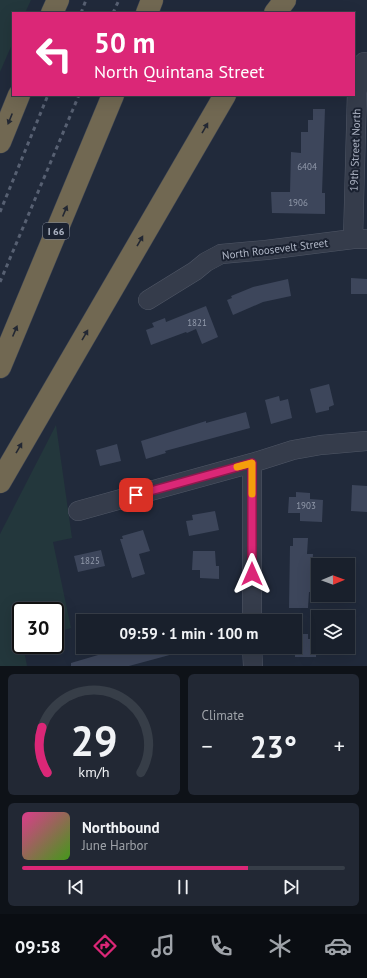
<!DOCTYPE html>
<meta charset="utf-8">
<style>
:root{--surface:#19202c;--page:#222834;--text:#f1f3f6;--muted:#9fa3a9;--line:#373e48;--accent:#db2777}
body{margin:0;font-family:"PT Sans",sans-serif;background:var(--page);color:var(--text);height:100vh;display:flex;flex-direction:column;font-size:15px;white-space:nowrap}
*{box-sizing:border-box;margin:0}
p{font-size:13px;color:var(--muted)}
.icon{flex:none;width:22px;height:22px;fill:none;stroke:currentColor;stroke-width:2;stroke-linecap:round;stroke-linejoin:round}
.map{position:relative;height:666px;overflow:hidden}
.details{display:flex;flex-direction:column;gap:8px;padding:8px;background:#0e1218;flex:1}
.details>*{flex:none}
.guide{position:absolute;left:12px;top:12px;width:343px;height:84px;border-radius:0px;box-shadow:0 4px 16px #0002,0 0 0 1px var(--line);background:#db2777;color:#fff;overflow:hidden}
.needle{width:26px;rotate:89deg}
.controls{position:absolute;left:311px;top:558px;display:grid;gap:8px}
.controls a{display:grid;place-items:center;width:44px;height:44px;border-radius:0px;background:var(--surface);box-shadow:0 4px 16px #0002,0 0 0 1px var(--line);font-size:20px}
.speed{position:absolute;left:12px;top:602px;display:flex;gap:8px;font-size:20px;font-weight:700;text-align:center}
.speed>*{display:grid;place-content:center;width:52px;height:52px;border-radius:50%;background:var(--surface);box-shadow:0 4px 16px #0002,0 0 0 1px var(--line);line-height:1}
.speed .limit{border:2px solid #111;border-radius:6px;background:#fff;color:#111}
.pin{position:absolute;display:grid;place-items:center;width:34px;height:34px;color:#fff;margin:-17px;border-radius:8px;box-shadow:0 2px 6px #0006}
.me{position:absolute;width:44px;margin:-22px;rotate:0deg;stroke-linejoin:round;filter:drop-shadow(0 0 3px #0008)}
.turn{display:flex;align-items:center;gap:14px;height:84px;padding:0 16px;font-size:18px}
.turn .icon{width:52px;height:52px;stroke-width:2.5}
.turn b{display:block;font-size:28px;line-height:34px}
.big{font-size:30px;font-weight:700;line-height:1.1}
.details .tile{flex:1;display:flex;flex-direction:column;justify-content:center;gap:6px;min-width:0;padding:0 14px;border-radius:6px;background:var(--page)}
.details .dial{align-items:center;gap:0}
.dial svg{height:104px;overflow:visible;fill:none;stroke:var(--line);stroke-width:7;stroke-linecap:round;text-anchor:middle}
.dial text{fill:var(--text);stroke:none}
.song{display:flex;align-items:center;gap:12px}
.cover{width:48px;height:48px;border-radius:6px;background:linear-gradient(135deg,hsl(330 70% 55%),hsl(100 70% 35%))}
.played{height:4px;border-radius:2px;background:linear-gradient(90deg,var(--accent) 70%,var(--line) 70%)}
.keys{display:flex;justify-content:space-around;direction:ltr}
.heat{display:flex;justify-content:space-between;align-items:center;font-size:22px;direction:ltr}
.details .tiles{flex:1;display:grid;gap:8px;grid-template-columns:1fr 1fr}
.tile:last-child{grid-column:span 2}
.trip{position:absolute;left:76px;top:614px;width:226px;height:40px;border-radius:0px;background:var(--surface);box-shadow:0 4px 16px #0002,0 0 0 1px var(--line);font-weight:700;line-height:40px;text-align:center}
.menu{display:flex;height:64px;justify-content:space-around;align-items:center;background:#0a0d12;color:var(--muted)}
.menu .icon{width:28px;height:28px}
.menu .active{color:var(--accent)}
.menu b{font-size:18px;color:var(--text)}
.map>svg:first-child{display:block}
</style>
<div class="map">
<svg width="367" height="666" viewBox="0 0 367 666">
<rect width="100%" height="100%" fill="#212a3b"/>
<path fill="#23373c" d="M0 0H31L25 13H13V42L0 72Z
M56 425 72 538 53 542 71 628 55 633V611H21V645H23L27 666H0V534Z"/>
<path fill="#3d465b" d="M313 109H325L322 193H325V214L272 213 271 192H290L291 152 301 153V132H308V120H313Z
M351 278 367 279V294H351Z
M288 279 291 296 263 302 233 315 227 300 232 298 231 296 253 287Z
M206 306 218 337 202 344 196 329 187 333 186 332 151 345 146 330 154 327 152 323 165 318 166 322Z
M329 384 334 405 329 407V410L316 413 310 389Z
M279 396 280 401 288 399 292 418 271 424 265 400Z
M246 412 250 428 165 451 166 453 146 459 141 441 206 421V423Z
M117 444 121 461 100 466 96 450Z
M352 485 367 486V512L351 511Z
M296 492 310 493V499L323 500 322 522 300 521V513H288L289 497H296Z
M215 511 219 530 189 536 186 521 193 520 192 515Z
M143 530 150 551 139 554 145 574 132 578 120 539H123L122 536Z
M293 538H308L307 554H313L311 592H309L308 608H289L290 546H293Z
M101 550 105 566 78 572 74 556Z
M193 551H215L216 566H219V579L200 578V570H192Z
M295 634H308V639H316V657H295Z
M115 647H135L136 653 154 647H187L188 650 129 666H71V663L115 650Z"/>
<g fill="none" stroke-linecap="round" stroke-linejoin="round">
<defs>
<path id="minor" d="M353 239 357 92 364 62
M148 300 195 271 206 262 221 254 266 250 353 239H367
M252 463V621
M78 511 252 463 293 450 321 445 367 441
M252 647 253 666"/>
<path id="highway" d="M52 13 58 0
M147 13 152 0
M275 13 285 0
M0 142 19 95
M0 367 113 95
M0 482 225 95"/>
</defs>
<use href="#minor" stroke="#505766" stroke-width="20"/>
<use href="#highway" stroke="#3d4453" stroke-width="23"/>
<use href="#minor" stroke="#353c4b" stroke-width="19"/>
<use href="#highway" stroke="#716852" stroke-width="22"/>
<path stroke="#576072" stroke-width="3" stroke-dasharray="4 4" stroke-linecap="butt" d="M81 13 86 0
M113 13 119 0
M0 212 48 95
M0 282 79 95"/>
</g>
<defs><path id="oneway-solid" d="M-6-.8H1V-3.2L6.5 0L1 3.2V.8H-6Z"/></defs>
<g fill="#232833">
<use href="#oneway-solid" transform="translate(10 119) rotate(112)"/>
<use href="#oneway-solid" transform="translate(205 128) rotate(-60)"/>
<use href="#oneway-solid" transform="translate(65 211) rotate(-67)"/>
<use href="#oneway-solid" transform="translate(140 241) rotate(-60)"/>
<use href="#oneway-solid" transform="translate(15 331) rotate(-67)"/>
<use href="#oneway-solid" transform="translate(85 335) rotate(-60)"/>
<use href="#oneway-solid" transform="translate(19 448) rotate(-60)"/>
</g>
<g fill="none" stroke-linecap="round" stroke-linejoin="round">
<defs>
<path id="route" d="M136 495 252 463V574"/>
</defs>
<use href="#route" stroke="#8e194d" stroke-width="10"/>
<use href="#route" stroke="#db2777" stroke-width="7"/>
<path stroke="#f59e0b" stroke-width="7" d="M237 467 252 463V494"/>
</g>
<g text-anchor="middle" stroke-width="4" stroke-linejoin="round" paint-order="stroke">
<g font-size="9" fill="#939bac">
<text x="307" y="170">6404</text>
<text x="298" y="206">1906</text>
<text x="197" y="326">1821</text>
<text x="306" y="509">1903</text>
<text x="90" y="564">1825</text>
</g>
<rect fill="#1a2130" stroke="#838a9a" stroke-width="1" x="43" y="223" width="26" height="16" rx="3"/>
<g font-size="10" font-weight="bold" fill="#b0b7c7">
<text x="56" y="235">I 66</text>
</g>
<g font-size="11" fill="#b0b7c7" stroke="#1a2130">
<text transform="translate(355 150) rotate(-88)" y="4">19th Street North</text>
<text transform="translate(275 249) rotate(-7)" y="4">North Roosevelt Street</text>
</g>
</g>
</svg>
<div class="controls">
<a><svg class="needle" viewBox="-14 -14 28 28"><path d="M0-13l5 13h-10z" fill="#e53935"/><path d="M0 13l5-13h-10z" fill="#9fa3a9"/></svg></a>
<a><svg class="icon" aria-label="layers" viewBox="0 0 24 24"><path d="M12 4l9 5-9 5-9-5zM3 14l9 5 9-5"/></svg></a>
</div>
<div class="speed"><div class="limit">30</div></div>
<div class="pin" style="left:136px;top:495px;background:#d93025"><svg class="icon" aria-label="arrive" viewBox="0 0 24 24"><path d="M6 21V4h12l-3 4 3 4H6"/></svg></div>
<svg class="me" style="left:252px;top:574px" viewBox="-20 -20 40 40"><path d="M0-17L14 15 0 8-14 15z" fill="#db2777" stroke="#fff" stroke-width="4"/></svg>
<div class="trip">09:59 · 1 min · 100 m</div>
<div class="guide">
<div class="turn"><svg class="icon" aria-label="left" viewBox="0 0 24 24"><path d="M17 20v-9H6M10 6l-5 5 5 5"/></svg><div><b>50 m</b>North Quintana Street</div></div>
</div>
</div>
<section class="details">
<div class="tiles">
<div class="tile dial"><svg viewBox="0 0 100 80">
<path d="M14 69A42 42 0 1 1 86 69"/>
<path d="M14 69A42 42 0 0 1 10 34" stroke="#db2777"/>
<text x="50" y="56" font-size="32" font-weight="700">29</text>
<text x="50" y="72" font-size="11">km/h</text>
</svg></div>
<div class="tile"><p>Climate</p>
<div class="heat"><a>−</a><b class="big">23°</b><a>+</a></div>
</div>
<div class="tile">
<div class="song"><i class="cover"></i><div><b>Northbound</b><p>June Harbor</p></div></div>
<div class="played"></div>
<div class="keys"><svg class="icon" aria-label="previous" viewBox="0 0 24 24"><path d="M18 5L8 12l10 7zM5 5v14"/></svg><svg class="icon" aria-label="pause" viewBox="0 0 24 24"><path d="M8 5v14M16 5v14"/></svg><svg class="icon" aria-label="next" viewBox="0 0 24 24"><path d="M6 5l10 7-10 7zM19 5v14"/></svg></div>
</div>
</div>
</section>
<nav class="menu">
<b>09:58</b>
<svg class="icon active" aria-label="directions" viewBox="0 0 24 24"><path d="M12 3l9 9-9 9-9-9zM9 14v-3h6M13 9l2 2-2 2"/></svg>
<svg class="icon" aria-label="music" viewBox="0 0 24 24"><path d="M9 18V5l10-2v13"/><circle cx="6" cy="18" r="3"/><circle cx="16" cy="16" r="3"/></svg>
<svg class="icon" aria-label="phone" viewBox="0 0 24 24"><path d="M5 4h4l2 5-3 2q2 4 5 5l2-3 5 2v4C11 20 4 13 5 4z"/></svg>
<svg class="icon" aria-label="climate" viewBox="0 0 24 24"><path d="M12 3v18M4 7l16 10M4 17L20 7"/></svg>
<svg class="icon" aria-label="car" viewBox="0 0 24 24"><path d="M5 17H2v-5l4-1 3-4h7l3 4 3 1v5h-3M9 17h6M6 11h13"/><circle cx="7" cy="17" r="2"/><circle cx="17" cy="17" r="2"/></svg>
</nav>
